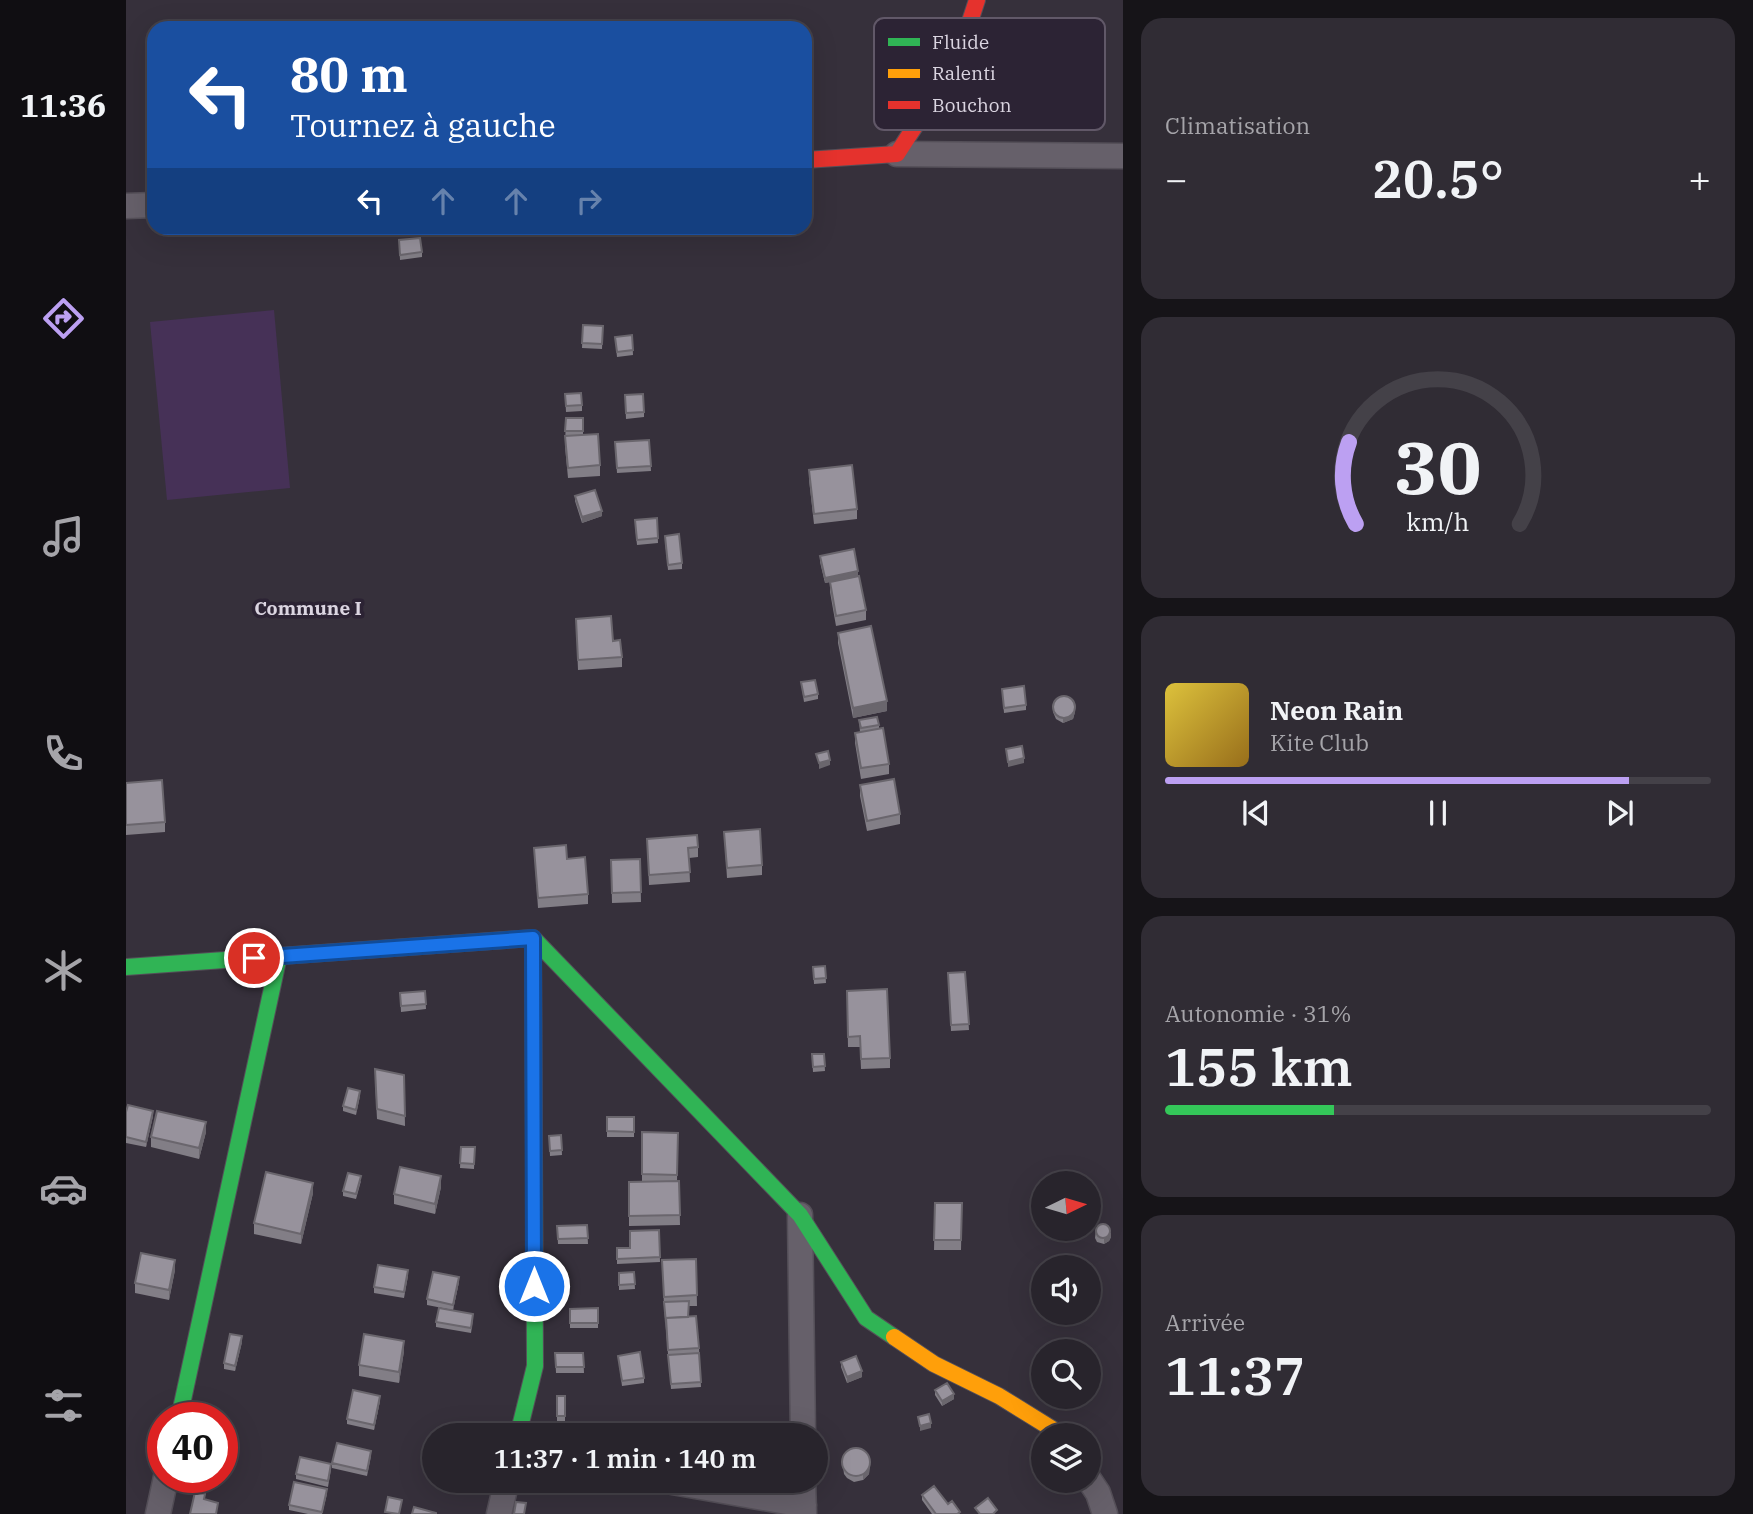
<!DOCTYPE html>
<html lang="fr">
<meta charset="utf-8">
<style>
:root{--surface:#28242c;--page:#302c34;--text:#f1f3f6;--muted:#a5a4a9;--line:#444148;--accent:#bca0f2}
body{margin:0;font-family:"IBM Plex Serif",serif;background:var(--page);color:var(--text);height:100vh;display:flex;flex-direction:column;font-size:26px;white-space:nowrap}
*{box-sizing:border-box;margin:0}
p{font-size:23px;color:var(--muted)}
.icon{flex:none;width:38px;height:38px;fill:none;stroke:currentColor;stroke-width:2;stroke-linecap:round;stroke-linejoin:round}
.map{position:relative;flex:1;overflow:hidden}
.drawer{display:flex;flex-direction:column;gap:18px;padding:18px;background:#161418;width:630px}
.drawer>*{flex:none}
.hud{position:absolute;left:21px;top:21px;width:665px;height:214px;border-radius:21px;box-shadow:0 7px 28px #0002,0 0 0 2px var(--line);background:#1a4fa0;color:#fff;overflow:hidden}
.needle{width:46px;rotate:85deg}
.controls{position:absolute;left:905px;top:1171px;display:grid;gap:14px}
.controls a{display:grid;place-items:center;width:70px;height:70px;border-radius:50%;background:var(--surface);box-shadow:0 7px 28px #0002,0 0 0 2px var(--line);font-size:35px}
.speed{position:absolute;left:21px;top:1402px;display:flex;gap:14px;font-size:35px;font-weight:700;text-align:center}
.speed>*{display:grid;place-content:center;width:91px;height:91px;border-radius:50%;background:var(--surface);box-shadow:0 7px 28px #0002,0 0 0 2px var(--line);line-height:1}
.speed .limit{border:10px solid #d22;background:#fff;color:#111}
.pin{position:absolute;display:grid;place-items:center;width:60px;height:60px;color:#fff;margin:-30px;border:4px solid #fff;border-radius:50%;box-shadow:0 2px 7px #0007}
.me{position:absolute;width:77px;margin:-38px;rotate:0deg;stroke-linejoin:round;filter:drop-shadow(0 0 5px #0008)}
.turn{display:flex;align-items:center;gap:24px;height:147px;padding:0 28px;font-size:32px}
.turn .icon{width:91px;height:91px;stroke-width:2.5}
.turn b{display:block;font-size:49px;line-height:60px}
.lanes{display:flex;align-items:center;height:66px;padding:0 28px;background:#0003;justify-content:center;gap:35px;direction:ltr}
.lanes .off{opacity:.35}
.big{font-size:52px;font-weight:600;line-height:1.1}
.drawer .tile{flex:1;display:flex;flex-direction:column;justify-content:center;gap:10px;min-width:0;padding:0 24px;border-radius:21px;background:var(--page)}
.drawer .dial{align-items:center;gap:0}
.dial svg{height:182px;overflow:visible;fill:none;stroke:var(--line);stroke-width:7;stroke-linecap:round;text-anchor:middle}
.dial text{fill:var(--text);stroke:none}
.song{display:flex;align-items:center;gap:21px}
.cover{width:84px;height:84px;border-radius:10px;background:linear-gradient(135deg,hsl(50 70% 55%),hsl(40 70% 35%))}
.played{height:7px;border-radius:4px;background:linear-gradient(90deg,var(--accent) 85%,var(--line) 85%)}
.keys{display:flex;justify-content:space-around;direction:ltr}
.heat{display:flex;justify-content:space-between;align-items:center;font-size:38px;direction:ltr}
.charge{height:10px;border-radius:5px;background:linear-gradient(90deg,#34c759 31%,var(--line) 0)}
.trip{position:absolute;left:296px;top:1423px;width:406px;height:70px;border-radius:35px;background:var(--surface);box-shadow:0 7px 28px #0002,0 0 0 2px var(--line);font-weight:600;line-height:70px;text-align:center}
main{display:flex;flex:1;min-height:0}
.menu{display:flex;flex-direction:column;width:126px;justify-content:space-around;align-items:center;background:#100e12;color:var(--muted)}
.menu .icon{width:49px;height:49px}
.menu .active{color:var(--accent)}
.menu b{font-size:32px;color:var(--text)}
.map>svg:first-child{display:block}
</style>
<main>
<nav class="menu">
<b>11:36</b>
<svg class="icon active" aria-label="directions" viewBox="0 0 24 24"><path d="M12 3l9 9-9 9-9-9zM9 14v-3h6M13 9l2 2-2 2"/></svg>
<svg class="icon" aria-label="music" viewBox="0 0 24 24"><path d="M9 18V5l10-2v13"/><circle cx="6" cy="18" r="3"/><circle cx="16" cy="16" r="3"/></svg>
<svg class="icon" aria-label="phone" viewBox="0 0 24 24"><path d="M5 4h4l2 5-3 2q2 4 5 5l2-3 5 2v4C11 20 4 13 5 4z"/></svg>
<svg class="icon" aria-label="climate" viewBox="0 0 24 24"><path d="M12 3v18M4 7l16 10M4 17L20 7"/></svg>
<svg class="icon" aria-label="car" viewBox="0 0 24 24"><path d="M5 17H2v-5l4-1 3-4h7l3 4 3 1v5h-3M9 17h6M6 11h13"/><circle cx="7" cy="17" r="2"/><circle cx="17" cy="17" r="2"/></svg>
<svg class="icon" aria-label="filters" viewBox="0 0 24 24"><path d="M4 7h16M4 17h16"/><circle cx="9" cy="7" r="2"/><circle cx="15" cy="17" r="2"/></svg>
</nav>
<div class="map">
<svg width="997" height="1514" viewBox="0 0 997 1514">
<rect width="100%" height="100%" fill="#36303b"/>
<path fill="#463157" d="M148 310 164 488 41 500 24 322Z"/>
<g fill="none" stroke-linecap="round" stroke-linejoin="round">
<defs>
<path id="street" d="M771 154 997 156
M0 206 28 205
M674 1215 677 1435
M962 1478 972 1493 979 1514
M535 1480 678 1505
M677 1480 678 1514
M32 1514 40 1477
M373 1514 381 1480"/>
<path id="fast" d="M0 967 407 938 674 1215 740 1318 768 1337
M53 1418 153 956
M392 1435 409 1366 407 938"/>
<path id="slow" d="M768 1337 808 1364 873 1396 936 1435"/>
<path id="jam" d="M679 160 771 154 831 61 851 0"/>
</defs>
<use href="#street" stroke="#544f58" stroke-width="27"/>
<use href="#fast" stroke="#544f58" stroke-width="18"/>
<use href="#slow" stroke="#544f58" stroke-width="18"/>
<use href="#jam" stroke="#544f58" stroke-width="18"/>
<use href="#street" stroke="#66606a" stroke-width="24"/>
<use href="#fast" stroke="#30b455" stroke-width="16"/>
<use href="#slow" stroke="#ff9f0a" stroke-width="16"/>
<use href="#jam" stroke="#e5322d" stroke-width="16"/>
</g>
<path fill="#827e86" d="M910 19H921V45H909Z
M273 240 296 252V257L274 260Z
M457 325 477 326 476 349 456 348Z
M506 335 507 355 491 357 489 337Z
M439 394 456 405V411L440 412Z
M499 395 518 412V417L500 419Z
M440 418H457V435L474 465V476L442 478 439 446Z
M523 440 525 471 491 473 489 442Z
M683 470 731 509V519L688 524 683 480Z
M449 496 476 516 456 523 449 501Z
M531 518 532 543 511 545 509 525Z
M539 541 556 563V569L542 570Z
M694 556 732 576 716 579 740 610V620L710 626 704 592V582L699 583 694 562Z
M450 619 487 641 496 657V667L452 670Z
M712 633 761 711 727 718 712 643Z
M675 682 692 694V699L678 702Z
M876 689 900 705V710L878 713Z
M927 707 949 712 947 719 937 723 930 719 927 712Z
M733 720 753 725V729L763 764V774L735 779 729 743V733L734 732Z
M0 783 39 822V832L0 835Z
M734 785 774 814V824L741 831 734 796Z
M598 832 636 865V875L601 878Z
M521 839 572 847V857L563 858 564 882 523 885Z
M408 848 441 859 462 894V904L412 908Z
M514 859 515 902 486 903 485 860Z
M699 966 700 983 688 984 687 967Z
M839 972 843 1030 825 1031 822 973Z
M299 991 300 1009 275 1012 274 993Z
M721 991 764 1058V1068L735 1069 734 1047H722Z
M686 1054H698L699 1071 687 1072Z
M278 1075 279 1126 251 1119 249 1080Z
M234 1096 230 1115 217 1111V1106Z
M0 1112 27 1116 20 1147 0 1143Z
M481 1117H508V1137H481Z
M80 1132 73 1159 25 1147V1137Z
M516 1132 552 1133 551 1181H553L554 1225 503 1226V1182L516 1181Z
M435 1135 436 1155 424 1156 423 1136Z
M335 1147H349L348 1169 334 1168Z
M235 1181 230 1199 217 1196V1191Z
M315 1187 309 1214 268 1204V1194Z
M187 1193 175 1244 128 1234V1223Z
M809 1203H836L835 1250H808Z
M461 1225 462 1244H432L431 1226Z
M970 1228 985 1237 983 1241 978 1244 971 1242 969 1238Z
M533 1230 534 1262 491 1264V1248H504Z
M570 1259 571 1306H563L562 1317 573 1348 575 1387 545 1389 538 1307 536 1260Z
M49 1270 43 1300 9 1293V1283Z
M508 1272 509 1289 493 1290V1273Z
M282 1276 278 1298 248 1293V1287Z
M333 1282 327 1310 301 1305V1299Z
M472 1308V1328H444V1309Z
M347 1319 345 1333 310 1327V1322Z
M116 1342 109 1371 98 1369V1363Z
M278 1351 273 1383 233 1376V1365Z
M429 1353H457L458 1373H430Z
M492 1356 518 1378V1383L496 1386Z
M715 1362 736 1377 721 1383 715 1367Z
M809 1390 828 1399 816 1406 809 1395Z
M431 1396H439V1421L431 1422Z
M254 1401 248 1430 221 1424V1419Z
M245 1456 241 1476 206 1468V1463Z
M716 1459 744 1465 743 1474 737 1480 728 1482 721 1478 718 1474Z
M205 1469 202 1487 170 1479V1474Z
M201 1494 196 1514H182L163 1510V1505Z
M796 1495 822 1504 834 1514H806L796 1500Z"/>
<path fill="#6a666d" d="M476 511V516L456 523V517Z
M732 571V576L699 583V578Z
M761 701V711L727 718V708Z
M949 707V712L947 719 937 723V718Z
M898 758V763L882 767V762Z
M704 760V765L693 769V763Z
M27 1111V1116L20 1147V1142Z
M80 1122V1132L73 1159V1148Z
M315 1176V1187L309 1214V1204Z
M187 1183V1193L175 1244V1234Z
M985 1232V1237L983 1241 978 1244V1239Z
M49 1260V1270L43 1300V1290Z
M333 1277V1282L327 1310V1305Z
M116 1336V1342L109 1371V1366Z
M278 1341V1351L273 1383V1372Z
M736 1371V1377L721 1383V1377Z
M828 1394V1399L816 1406V1401Z
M254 1396V1401L248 1430V1425Z
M805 1423V1428L794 1431V1426Z
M744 1459 743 1474 737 1480V1475Z"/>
<path fill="#97929c" stroke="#6a666d" stroke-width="2" d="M294 238 296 252 274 255 273 240Z
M457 325 477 326 476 344 456 343Z
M506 335 507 350 491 352 489 337Z
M455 393 456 405 440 406 439 394Z
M517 394 518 412 500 413 499 395Z
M440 418H457V431H439Z
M472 434 474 465 442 468 439 436Z
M523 440 525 466 491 468 489 442Z
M726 465 731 509 688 514 683 470Z
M469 490 476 511 456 517 449 496Z
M531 518 532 538 511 540 509 520Z
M553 534 556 563 542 565 539 536Z
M728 549 732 571 699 578 694 556Z
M733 576 740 610 710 616 704 582Z
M485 616 487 641 494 640 496 657 452 660 450 619Z
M745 626 761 701 727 708 712 633Z
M689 680 692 694 678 697 675 682Z
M898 686 900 705 878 708 876 689Z
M927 707a11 11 0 1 1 22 0a11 11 0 1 1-22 0Z
M751 717 753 725 735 728 733 720Z
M757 728 763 764 735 768 729 733Z
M896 746 898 758 882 762 880 749Z
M702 751 704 760 693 763 690 754Z
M768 779 774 814 741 821 734 785Z
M36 780 39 822 0 825V783Z
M634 829 636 865 601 868 598 832Z
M571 835 572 847 562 848 564 872 523 875 521 839Z
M440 845 441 859 459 857 462 894 412 898 408 848Z
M514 859 515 892 486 893 485 860Z
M699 966 700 978 688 979 687 967Z
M839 972 843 1024 825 1025 822 973Z
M761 989 764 1058 735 1059 734 1036 722 1037 721 991Z
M299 991 300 1004 275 1006 274 993Z
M686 1054H698L699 1066 687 1067Z
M249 1069 278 1075 279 1116 251 1109Z
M222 1088 234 1091 230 1110 217 1106Z
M2 1105 27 1111 20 1142 0 1137V1112Z
M31 1111 80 1122 73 1148 25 1137Z
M481 1117H508V1132L481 1131Z
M516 1132 552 1133 551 1175 516 1174Z
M435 1135 436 1150 424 1151 423 1136Z
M335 1147H349L348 1164 334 1163Z
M274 1167 315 1176 309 1204 268 1194Z
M140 1172 187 1183 175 1234 128 1223Z
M222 1173 235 1176 230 1194 217 1191Z
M553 1181 554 1215 503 1216V1182Z
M809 1203H836L835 1240H808Z
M970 1231a7 7 0 1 1 14 0a7 7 0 1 1-14 0Z
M461 1225 462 1238 432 1239 431 1226Z
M533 1230 534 1257 491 1259V1248H504V1231Z
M15 1253 49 1260 43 1290 9 1283Z
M570 1259 571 1295 538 1297 536 1260Z
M252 1265 282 1270 278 1292 248 1287Z
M307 1272 333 1277 327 1305 301 1299Z
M508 1272 509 1284 493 1285V1273Z
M563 1301 562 1317 540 1318V1323L538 1302Z
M313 1308 347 1314 345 1328 310 1322Z
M472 1308V1323H444V1309Z
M570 1316 573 1348 542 1350 540 1318Z
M104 1334 116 1336 109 1366 98 1363Z
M238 1334 278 1341 273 1372 233 1365Z
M514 1352 518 1378 496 1381 492 1356Z
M429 1353H457L458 1367H430Z
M573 1353 575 1382 545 1384 542 1355Z
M730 1356 736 1371 721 1377 715 1362Z
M821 1383 828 1394 816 1401 809 1390Z
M227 1390 254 1396 248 1425 221 1419Z
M431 1396H439V1416H431Z
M803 1414 805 1423 794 1426 792 1417Z
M211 1443 245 1451 241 1471 206 1463Z
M716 1462a14 14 0 1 1 28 0a14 14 0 1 1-28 0Z
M174 1457 205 1464 202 1481 170 1474Z
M168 1482 201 1489 196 1512 163 1505Z
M808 1486 822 1504 826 1501 834 1512 831 1514H810L796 1495Z
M69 1492 79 1494 78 1499 92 1503 90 1514H64Z
M262 1497 276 1500 273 1514 259 1512Z
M862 1498 871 1510 867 1514H854L849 1508Z
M390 1502 400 1503 398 1514H388Z
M288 1507 310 1513V1514H286Z"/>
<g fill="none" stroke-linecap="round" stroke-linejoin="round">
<defs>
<path id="route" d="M128 958 407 938 408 1286"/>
</defs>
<use href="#route" stroke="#114b97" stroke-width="18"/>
<use href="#route" stroke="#1a73e8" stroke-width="12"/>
</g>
<g text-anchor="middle" stroke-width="7" stroke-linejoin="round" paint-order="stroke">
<g font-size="19" font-weight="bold" fill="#dbd5e1" stroke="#2c2334">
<text x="182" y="615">Commune I</text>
</g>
</g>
<rect x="748" y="18" width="231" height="112" rx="10" fill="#2c2334" stroke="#615868" stroke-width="2"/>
<rect x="762" y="38" width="32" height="8" fill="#30b455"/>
<rect x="762" y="69" width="32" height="9" fill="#ff9f0a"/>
<rect x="762" y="101" width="32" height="8" fill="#e5322d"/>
<g font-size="19" fill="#dbd5e1">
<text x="806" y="49">Fluide</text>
<text x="806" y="80">Ralenti</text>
<text x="806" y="112">Bouchon</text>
</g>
</svg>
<div class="controls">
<a><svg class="needle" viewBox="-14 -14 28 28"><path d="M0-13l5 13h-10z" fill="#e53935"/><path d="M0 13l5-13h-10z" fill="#a5a4a9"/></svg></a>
<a><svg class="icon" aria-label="sound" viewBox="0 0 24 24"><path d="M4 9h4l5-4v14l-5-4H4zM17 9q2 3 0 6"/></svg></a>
<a><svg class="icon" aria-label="search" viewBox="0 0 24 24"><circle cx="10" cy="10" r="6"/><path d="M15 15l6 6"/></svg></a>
<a><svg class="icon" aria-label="layers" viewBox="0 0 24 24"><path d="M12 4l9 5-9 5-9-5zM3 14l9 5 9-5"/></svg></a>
</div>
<div class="speed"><div class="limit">40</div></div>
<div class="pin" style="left:128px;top:958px;background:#d93025"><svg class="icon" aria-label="arrive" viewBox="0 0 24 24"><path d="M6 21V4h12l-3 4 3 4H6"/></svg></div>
<svg class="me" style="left:408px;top:1286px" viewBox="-20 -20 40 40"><circle r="17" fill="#1a73e8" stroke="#fff" stroke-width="3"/><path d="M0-11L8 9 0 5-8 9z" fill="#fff"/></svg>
<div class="trip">11:37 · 1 min · 140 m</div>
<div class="hud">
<div class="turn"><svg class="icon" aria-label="left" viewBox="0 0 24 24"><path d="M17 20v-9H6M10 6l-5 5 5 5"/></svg><div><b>80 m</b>Tournez à gauche</div></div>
<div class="lanes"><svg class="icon" aria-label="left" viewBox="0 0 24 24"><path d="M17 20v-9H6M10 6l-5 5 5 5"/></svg><svg class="icon off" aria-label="ahead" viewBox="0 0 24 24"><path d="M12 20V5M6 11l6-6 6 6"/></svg><svg class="icon off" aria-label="ahead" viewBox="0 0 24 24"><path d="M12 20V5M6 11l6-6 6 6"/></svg><svg class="icon off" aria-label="right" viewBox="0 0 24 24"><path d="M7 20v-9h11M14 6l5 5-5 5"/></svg></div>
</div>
</div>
<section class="drawer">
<div class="tile"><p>Climatisation</p>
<div class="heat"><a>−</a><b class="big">20.5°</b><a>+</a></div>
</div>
<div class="tile dial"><svg viewBox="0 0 100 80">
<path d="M14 69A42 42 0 1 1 86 69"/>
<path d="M14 69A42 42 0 0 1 11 33" stroke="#bca0f2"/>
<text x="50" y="56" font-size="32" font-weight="700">30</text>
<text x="50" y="72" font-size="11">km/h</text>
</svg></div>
<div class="tile">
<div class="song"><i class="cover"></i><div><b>Neon Rain</b><p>Kite Club</p></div></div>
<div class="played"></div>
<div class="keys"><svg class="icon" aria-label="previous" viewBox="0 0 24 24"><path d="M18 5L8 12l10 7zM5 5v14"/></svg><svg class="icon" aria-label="pause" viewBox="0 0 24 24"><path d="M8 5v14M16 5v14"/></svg><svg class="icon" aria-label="next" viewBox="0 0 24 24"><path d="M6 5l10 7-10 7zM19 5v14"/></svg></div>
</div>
<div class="tile"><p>Autonomie · 31%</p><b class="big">155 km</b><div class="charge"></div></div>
<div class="tile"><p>Arrivée</p><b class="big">11:37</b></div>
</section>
</main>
